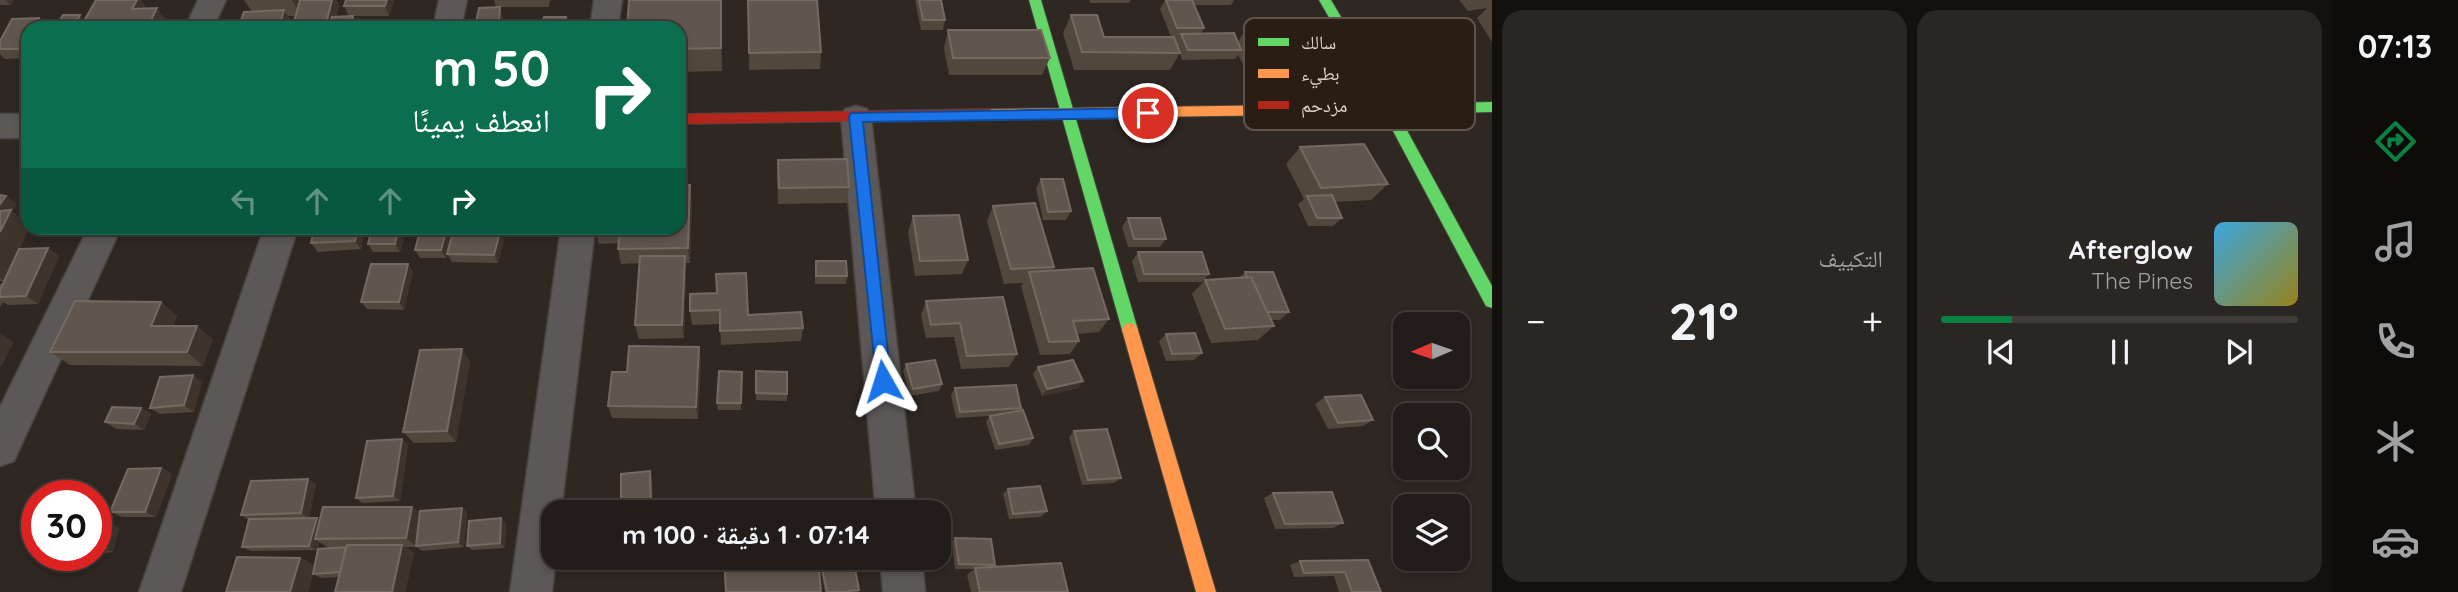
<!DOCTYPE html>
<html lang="ar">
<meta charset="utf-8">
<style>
:root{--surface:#221d1a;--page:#2a2623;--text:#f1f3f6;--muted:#a2a2a2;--line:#3f3b39;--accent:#0b8043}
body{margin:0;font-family:Quicksand,"Noto Naskh Arabic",sans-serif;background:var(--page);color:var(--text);direction:rtl;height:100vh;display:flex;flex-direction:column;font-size:26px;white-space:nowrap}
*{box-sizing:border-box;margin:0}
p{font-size:23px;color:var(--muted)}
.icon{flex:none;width:38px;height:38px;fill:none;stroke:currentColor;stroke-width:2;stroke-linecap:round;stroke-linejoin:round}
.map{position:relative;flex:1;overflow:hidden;direction:ltr}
.drawer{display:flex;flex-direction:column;gap:10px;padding:10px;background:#13100e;width:840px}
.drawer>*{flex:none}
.banner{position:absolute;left:21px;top:21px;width:665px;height:214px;border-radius:21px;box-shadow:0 4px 10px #0003,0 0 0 2px var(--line);direction:rtl;background:#0b6e4f;color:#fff;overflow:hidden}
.needle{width:46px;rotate:268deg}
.buttons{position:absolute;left:1393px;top:312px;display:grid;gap:14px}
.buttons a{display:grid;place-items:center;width:77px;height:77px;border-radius:14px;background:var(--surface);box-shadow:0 4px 10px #0003,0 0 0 2px var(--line);font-size:35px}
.speed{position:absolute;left:21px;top:480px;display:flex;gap:14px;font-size:35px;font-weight:700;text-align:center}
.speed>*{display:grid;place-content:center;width:91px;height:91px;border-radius:50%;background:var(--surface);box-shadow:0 4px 10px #0003,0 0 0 2px var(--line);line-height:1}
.speed .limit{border:10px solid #d22;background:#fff;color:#111}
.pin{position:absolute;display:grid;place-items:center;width:60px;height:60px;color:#fff;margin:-30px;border:4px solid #fff;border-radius:50%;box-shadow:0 2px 7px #0007}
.me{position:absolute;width:77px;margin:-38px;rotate:354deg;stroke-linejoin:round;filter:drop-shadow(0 0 5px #0008)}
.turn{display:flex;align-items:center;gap:24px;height:147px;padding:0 21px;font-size:32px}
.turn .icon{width:91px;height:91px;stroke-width:2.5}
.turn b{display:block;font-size:49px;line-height:60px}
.lanes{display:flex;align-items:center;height:66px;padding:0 21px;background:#0003;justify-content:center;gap:35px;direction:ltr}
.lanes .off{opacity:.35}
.big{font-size:52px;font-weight:700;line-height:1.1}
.drawer .widget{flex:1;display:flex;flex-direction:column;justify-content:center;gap:10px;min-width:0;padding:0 24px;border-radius:21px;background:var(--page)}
.song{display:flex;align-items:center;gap:21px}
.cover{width:84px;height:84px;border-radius:10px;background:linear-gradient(135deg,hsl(200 70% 55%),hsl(50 70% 35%))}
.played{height:7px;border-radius:4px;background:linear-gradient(90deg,var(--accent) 20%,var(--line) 20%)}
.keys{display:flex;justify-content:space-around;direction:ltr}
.heat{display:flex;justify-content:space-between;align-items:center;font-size:38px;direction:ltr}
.drawer .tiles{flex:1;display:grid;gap:10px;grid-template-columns:repeat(2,1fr)}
.trip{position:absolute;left:541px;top:500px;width:410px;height:70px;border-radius:21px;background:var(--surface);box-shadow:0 4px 10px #0003,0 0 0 2px var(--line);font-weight:700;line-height:70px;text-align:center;direction:rtl}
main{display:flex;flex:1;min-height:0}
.menu{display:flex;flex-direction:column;width:126px;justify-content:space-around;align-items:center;background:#0e0c0a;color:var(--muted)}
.menu .icon{width:49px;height:49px}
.menu .selected{color:var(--accent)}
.menu b{font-size:32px;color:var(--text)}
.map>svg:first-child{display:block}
</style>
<main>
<nav class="menu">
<b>07:13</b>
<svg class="icon selected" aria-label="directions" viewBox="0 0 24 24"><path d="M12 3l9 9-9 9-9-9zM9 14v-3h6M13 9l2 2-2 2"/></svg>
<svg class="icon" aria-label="music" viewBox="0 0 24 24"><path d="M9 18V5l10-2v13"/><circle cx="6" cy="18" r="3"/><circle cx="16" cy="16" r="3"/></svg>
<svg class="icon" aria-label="phone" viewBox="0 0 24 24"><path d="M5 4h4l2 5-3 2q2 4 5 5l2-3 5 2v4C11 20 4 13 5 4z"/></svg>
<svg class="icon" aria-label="climate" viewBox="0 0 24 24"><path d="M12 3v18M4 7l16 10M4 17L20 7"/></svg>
<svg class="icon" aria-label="car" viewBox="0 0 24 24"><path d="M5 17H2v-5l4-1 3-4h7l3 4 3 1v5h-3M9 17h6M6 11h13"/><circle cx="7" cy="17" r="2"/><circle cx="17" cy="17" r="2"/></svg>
</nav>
<section class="drawer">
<div class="tiles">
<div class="widget">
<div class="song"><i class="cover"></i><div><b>Afterglow</b><p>The Pines</p></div></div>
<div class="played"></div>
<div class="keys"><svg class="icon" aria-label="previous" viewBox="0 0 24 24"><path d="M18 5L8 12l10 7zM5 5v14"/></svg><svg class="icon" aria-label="pause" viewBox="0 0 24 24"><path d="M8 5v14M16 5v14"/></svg><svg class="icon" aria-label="next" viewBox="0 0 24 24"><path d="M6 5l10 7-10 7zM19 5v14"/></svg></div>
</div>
<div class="widget"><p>التكييف</p>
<div class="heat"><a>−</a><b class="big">21°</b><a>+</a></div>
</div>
</div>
</section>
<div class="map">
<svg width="1492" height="592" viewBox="0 0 1492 592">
<rect width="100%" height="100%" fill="#2e2722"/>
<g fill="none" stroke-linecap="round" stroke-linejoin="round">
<defs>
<path id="street" d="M198 0H226L213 28H185Z
M439 0H467L461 28H433Z
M594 0H622L618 28H590Z
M856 106 867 109 871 117 916 513H876L841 117 845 109Z
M0 114H28V138H0Z
M88 228H121L14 461 0 466V407Z
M264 228H298L181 592H139Z
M561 228H595L561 513H553V558H556L552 592H510Z
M880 558H922L925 592H883Z"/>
<path id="fast" d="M1029 0H1041L1138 330 1136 335 1130 337 1124 335 1122 330Z
M1319 0H1331L1392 104 1492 102V112L1398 114 1492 286V308L1486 306 1384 114 1364 113 1362 109 1364 105 1379 104Z"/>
<path id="slow" d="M1369 104 1376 109 1369 114 990 119 983 114 990 109Z
M1130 323 1136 325 1138 330 1216 592H1196L1122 330 1124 325Z"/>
<path id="jam" d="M990 109 997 114 990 119 679 124V114Z"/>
</defs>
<use href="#street" stroke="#49433e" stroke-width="3"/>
<use href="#fast" stroke="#49433e" stroke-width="2"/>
<use href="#slow" stroke="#49433e" stroke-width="2"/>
<use href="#jam" stroke="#49433e" stroke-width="2"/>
<use href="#street" fill="#5c5857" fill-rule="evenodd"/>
<use href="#fast" fill="#63d668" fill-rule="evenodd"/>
<use href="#slow" fill="#ff974d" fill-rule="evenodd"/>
<use href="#jam" fill="#b3261e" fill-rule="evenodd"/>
</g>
<path fill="#52473d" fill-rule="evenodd" d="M0 0H14L11 5H0Z
M244 0H336L339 4 336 17 349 16 344 6 394 0 389 16H353L358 26V28H297L294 22 295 16H288L290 20 288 28H238L252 12Z
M494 0H550L549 7H496Z
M721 0 722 71 679 72V28Z
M748 0 821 52 820 69 749 70Z
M915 0H941L945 20 943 30H921Z
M1089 0H1131L1129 3H1090Z
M1165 0H1234L1231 5H1194L1204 28 1201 34 1238 42 1245 30 1276 28 1280 23 1318 46 1305 64 1244 66 1238 55 1235 59 1182 60 1180 53 1170 70H1074L1063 33 1071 15 1104 37H1171L1160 9Z
M1459 0H1492V42L1477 18 1487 8 1468 11Z
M503 17 502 28H478L476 22Z
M39 18 48 28H28V58L5 59 0 54V41Z
M1398 24 1435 50 1426 60 1404 59 1390 33Z
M948 30 1050 58 1042 75H949L944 48Z
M1300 147 1388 184 1371 200 1335 202 1342 218 1333 226H1308L1298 204 1304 199 1286 164Z
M778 160 849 187 847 203 778 204 777 176Z
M1041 179 1071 211 1066 220H1043L1036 188Z
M0 195 6 196 17 205 12 211 19 249 48 248 59 256 38 304 8 305 3 302 0 307V284L2 285 4 281H0Z
M692 201 690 263H686V271L684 338 639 339 635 325 640 263 621 264 618 249V243L599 244 595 228Z
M993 206 1054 267 1052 271 1109 319 1099 332 1077 334 1079 341 1070 354 1040 355 1021 286 1023 283 1004 284 987 221Z
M913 216 968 260 962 274 915 276 908 232Z
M1128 218 1166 239 1160 247H1128L1122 227Z
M407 228 400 252H373L368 244Z
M420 228H448L447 234 450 240 446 258H420L415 250 421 231Z
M454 228H507L498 263 452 262 447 254Z
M365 229 361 249 318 252 311 243Z
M1138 252 1209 274 1202 282H1138L1132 261Z
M816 261 847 276 846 284H815V269Z
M408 264 413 272 404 310 367 309 361 302Z
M1245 272 1289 312 1280 320H1271L1274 326 1258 340 1211 343 1192 294 1205 280 1239 278Z
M717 293 748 315 803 328 801 341 721 345 720 324 692 325 690 311Z
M926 301 1017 354 1009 367 961 369 954 337 926 338 921 315Z
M161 302 177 316 173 326 213 339 203 366 70 365 50 352Z
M1166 334 1202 353 1194 360 1166 361 1159 341Z
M699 347 701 360 698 419 612 418 608 406 627 372Z
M462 349 470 362 456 442 414 443 403 432Z
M906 364 942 384 939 391 910 396 903 371Z
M1038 367 1083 381 1078 388 1042 396 1033 374Z
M756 371 787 394V401L756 400Z
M742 372 741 410H718L717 403Z
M193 375 202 382 194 412 160 414 150 408Z
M955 388 1021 408 1020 411 1033 438 1029 445 995 450 986 422 989 416 956 418 951 395Z
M1325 397 1373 420 1363 426 1328 429 1315 404Z
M141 408 151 414 144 430 116 429 105 422Z
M1074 431 1121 478 1114 483 1082 485 1069 437Z
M402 439 408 445 400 501 362 503 356 498Z
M161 468 172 474 156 517H122L110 512Z
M650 471 652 477 653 513H622L621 510Z
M316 484 309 518H291H317L320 520 412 507 420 513 462 508 467 513 464 547 422 551 417 547H405L414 553 405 592H335L339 577 321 578 313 574 314 569 308 592 300 558 314 565 317 550 251 551 242 547 249 520 241 515ZM319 542 329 548 318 549Z
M1008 489 1047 511 1041 517 1009 519 1003 494Z
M1273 493 1343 523 1333 528 1275 529 1264 498Z
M506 523 505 548 472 550 467 546Z
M96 524 119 527 113 552 96 554Z
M955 538 995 565 993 567 1068 592H971L967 575 974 569H955L952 543Z
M72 555H91L77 556Z
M818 558H853L859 590 858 592H825Z
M1368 560 1381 592H1339L1334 576 1294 577 1290 565 1300 561Z"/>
<path fill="#3e342c" d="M6 0H14L11 5Z
M128 0H141L152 15 146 26Z
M292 0H308L301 16Z
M332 0H336L339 4 333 28H331L327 20Z
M387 0H394L389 16 385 6Z
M500 7 503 17 502 28H501L499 21Z
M157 8 171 26 170 28H147Z
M284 10 290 20 288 28H279Z
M80 15 88 25 87 28H73Z
M353 16 358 26V28H350Z
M566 17 568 27V28H564Z
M39 18 48 28H34Z
M28 39V54L23 49Z
M690 185 692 201 690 263 688 248Z
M6 196 17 205 12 211 28 224V228H30L4 281 0 278V204Z
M358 228H364L365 229 361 249 355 241Z
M399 228H407L400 252 395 244Z
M442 228H448L447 234 450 240 446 258 441 250 445 233Z
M501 228H507L498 263 494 255Z
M48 248 59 256 38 304 26 296Z
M685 256 686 271 684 338 682 325Z
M408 264 413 272 404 310 399 302Z
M161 302 177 316 168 339 151 326Z
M197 326 213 339 203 366 187 352Z
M0 333 14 342 1 367H0Z
M699 347 701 360 698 419 696 407Z
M462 349 470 362 456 442 447 431Z
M193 375 202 382 194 412 184 405Z
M1083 381 1078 388 1042 396 1047 389Z
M141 408 151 414 144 430 134 424Z
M402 439 408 445 400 501 393 496Z
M161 468 172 474 156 517 145 512Z
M650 471 652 477 653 513 651 507Z
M308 479 316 484 309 518 301 513Z
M412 507 423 516 417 547 406 538Z
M462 508 467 513 464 547 458 542Z
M317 518 324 523 315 539 319 542 317 550 309 546Z
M501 518 506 523 505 548 500 543Z
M108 522 119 527 113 552 101 548Z
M402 545 414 553 405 592H392Z
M300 558 315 566 308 592H290Z"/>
<path fill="#61564d" stroke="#746a61" stroke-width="2" d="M96 0H137L132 9 157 8 147 28H80Z
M300 0H332L327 20 294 22Z
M346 0H387L385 6H344Z
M629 0H721V48L679 49V28H627Z
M748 0H817L821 52 749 53Z
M919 0H941L945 20H923Z
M1166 0H1192L1204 28H1177Z
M500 7 499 21 476 22 479 8Z
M284 10 279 28H238L244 12Z
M63 15H80L73 28H55Z
M1071 15H1097L1104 37H1174L1180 53 1082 52Z
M353 16 350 28H329L332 17Z
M544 17H566L564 28H541Z
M39 18 34 28H28V39L23 49H0V41L12 19Z
M948 30H1041L1050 58H953Z
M1234 33 1241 50H1188L1181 34Z
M1364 144 1388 184 1321 188 1300 147Z
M847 159 849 187 779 188 778 160Z
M1041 179H1063L1071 211 1048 212Z
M679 185H690L688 248 618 249 620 228H595H679Z
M0 195 6 196 0 204Z
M1332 195 1342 218H1317L1307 196Z
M1035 203 1054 267 1011 269 993 206Z
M11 210 0 232V211Z
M959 215 968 260 920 261 913 216Z
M1128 218H1160L1166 239H1134Z
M315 228H358L355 241 311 243Z
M372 228H399L395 244H368Z
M420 228H442L420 229Z
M454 228H501L494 255 447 254Z
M420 231H446L441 250H415Z
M48 248 26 296 0 297V290L19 249Z
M1138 252H1202L1209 274H1144Z
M640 256H685L682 325H635Z
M816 261H846L847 276H816Z
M371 264H408L399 302H361Z
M1093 268 1109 319 1073 321 1079 341 1049 342 1029 272Z
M1245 272H1273L1289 312H1267L1251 277 1247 278Z
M746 273 748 315 801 312 803 328 720 331V310L690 311V294L717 293 716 274Z
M1251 277 1274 326 1225 329 1205 280Z
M1003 297 1017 354 967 356 960 323 931 325 926 301Z
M75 301 161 302 151 326H197L187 352H50Z
M1195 333 1202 353 1172 354 1166 334Z
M629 346 699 347 696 407 608 406 612 372H627Z
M462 349 447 431 403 432 420 350Z
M935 360 942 384 913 389 906 364Z
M1073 360 1083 381 1047 389 1038 367Z
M719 371 742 372 741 403H717Z
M756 371 787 372V394L756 393Z
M193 375 184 405 150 408 160 377Z
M1016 385 1021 408 960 412 955 388Z
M1361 395 1373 420 1338 423 1325 397Z
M112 407 141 408 134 424 105 422Z
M1023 410 1033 438 999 444 990 416Z
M1107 429 1121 478 1088 480 1074 431Z
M402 439 393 496 356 498 367 441Z
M161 468 145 512H110L128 469Z
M650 471 651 507 621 510V474Z
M308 479 301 513 241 515 251 481Z
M1040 486 1047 511 1013 514 1008 489Z
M1332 492 1343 523 1285 524 1273 493Z
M750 502V513H694V504Z
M323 507H412L406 538 315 539Z
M462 508 458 542 416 546 420 511Z
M317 518 309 546 242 547 249 519Z
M501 518 500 543 467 546 469 521Z
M108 522 101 548H96V524Z
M955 538 991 539 995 565 959 564Z
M347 545H402L392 592H335Z
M346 547 340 572 313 574 318 549Z
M237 557 300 558 290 592H226Z
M724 558H818L821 592H726Z
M820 558H853L859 590 843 592H827Z
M1368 560 1381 592H1352L1345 572 1304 573 1300 561Z
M1061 563 1068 592H980L975 568Z"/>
<path fill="#1a73e8" stroke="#114b97" stroke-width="2" d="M1148 108 1155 113 1148 118 863 122 891 381 889 386 883 388 877 386 849 117 851 113Z"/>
<rect x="1244" y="18" width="231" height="112" rx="10" fill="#291d14" stroke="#5f544c" stroke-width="2"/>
<rect x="1258" y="38" width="31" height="8" fill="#63d668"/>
<rect x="1258" y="69" width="31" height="9" fill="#ff974d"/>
<rect x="1258" y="101" width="31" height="8" fill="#b3261e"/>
<g font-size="19" fill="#dcd4ce">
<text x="1301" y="49">سالك</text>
<text x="1301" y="80">بطيء</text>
<text x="1301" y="112">مزدحم</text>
</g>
</svg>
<div class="buttons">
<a><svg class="needle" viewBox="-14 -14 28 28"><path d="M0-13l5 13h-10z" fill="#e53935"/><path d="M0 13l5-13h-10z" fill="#a2a2a2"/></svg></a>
<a><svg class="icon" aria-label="search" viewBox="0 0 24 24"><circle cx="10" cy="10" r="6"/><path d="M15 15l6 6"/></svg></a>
<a><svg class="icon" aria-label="layers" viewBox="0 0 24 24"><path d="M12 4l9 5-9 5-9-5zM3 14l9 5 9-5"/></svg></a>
</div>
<div class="speed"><div class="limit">30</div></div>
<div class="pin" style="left:1148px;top:113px;background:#d93025"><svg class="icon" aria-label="arrive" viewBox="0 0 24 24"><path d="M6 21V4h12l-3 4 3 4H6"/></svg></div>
<svg class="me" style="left:883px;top:381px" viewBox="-20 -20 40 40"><path d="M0-17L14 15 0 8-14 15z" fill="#1a73e8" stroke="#fff" stroke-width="4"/></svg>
<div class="trip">07:14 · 1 دقيقة · 100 m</div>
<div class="banner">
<div class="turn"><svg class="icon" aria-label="right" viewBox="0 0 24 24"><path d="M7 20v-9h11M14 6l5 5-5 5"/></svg><div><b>50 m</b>انعطف يمينًا</div></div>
<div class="lanes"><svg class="icon off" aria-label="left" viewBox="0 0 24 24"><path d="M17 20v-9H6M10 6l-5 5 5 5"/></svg><svg class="icon off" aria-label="ahead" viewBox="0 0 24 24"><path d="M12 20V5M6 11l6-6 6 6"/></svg><svg class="icon off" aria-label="ahead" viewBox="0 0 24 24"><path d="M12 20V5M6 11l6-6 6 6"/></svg><svg class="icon" aria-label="right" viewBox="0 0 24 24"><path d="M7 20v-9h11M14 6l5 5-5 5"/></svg></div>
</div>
</div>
</main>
